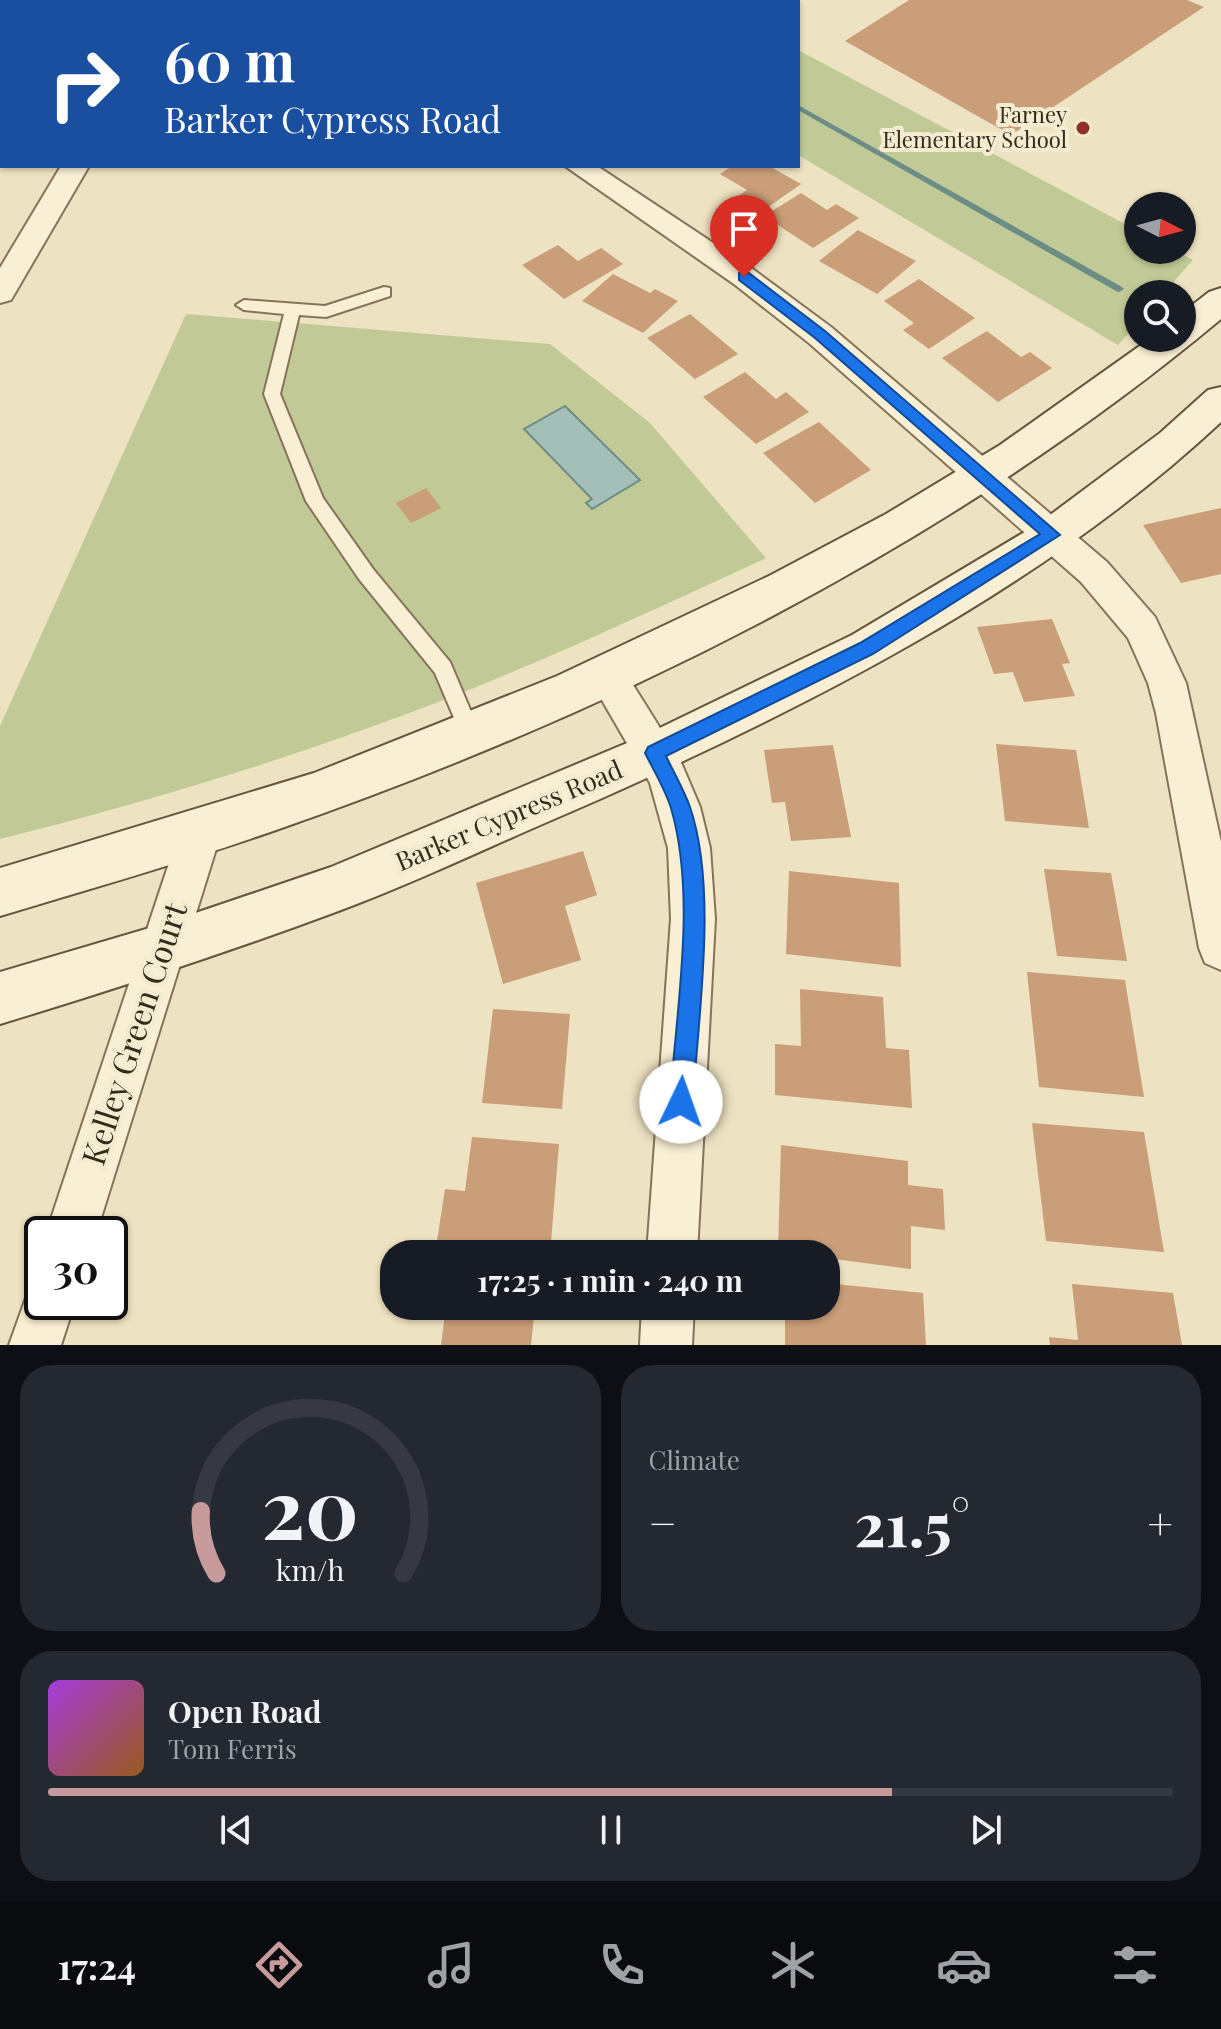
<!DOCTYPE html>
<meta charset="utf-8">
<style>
:root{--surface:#171b24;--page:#242831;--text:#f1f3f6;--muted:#9ea1a6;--line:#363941;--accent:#c79b9b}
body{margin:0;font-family:"Playfair Display",serif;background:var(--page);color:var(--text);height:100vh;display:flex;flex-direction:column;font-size:30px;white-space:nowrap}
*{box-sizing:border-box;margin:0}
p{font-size:26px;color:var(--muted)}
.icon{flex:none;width:44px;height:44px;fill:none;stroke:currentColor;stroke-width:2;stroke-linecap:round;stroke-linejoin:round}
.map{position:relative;height:1345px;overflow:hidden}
.panel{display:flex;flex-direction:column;gap:20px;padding:20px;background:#0d0f14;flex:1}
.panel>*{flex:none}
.hud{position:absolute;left:0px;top:0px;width:800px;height:168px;box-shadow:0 2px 6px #0004;background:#1a4fa0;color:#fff;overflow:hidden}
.needle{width:52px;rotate:96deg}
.fabs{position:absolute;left:1124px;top:192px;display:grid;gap:16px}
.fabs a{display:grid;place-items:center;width:72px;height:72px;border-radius:50%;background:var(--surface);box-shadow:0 2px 6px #0004;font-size:40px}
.speed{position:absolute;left:24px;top:1216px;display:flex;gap:16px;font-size:40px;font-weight:700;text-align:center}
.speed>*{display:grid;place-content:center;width:104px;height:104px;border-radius:50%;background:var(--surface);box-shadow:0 2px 6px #0004;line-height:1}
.speed .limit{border:4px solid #111;border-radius:12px;background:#fff;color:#111}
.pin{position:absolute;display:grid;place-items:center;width:68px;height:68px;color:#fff;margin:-82px -34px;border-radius:50% 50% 50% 0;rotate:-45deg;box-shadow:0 0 8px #0007}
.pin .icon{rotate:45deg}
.me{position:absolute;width:88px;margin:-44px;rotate:3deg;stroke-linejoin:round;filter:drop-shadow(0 0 6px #0008)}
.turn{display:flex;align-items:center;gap:28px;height:168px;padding:0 32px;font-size:36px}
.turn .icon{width:104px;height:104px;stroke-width:2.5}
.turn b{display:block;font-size:56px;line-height:68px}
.big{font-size:60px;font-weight:700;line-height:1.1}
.panel .widget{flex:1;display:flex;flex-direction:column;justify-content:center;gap:12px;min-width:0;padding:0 28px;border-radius:32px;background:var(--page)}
.panel .dial{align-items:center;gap:0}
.dial svg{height:208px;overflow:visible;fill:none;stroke:var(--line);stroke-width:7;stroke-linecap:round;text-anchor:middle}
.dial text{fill:var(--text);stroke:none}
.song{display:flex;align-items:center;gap:24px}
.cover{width:96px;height:96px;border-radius:12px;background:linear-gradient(135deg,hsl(280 70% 55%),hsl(30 70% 35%))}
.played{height:8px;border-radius:4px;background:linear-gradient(90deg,var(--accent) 75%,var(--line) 75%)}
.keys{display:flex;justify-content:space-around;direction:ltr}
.heat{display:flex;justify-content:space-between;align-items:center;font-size:44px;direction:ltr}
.panel .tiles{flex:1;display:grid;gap:20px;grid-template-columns:1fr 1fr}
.widget:last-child{grid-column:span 2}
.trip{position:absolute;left:380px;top:1240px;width:460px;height:80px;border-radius:32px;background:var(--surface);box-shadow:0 2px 6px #0004;font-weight:700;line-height:80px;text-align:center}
.dock{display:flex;height:128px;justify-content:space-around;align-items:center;background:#090b0e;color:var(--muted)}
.dock .icon{width:56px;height:56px}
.dock .selected{color:var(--accent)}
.dock b{font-size:36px;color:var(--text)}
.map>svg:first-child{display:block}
</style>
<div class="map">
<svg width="1221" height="1345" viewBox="0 0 1221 1345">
<rect width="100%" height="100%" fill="#ede2c1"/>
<path fill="#c1ca96" d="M798 50 1138 231V250H1174L1193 260 1163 294H1138V323L1118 345 798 155Z
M186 314 550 344 650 423 766 558C636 618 506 679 371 727 249 771 126 808 0 839V726Z"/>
<path fill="#a4bfb8" stroke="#6b8d86" stroke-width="2" d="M565 406 640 480 592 509 586 503 592 499 524 429Z"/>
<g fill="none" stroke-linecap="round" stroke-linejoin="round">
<path fill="#6b8d86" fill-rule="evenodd" d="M605 0H615L617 2H607Z
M798 105 1122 287 1124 289 1119 292 1116 291 798 110Z"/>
</g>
<path fill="#ca9e78" d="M909 0H1187L1204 7 1011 135 845 41Z
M732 166H769L801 184 754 217 729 202 747 190 720 174Z
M801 193 827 210 836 204 859 218 813 248 764 216Z
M858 230 916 261 877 294 819 261Z
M558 245 578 261 601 248 623 264 564 299 522 265Z
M613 274 650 293 655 289 678 301 643 333 582 301Z
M919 279 975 318 929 349 903 330 914 323 884 301Z
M690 314 738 354 695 379 647 338Z
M987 331 1021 357 1030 352 1052 368 998 402 942 358Z
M745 372 776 399 786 392 809 412 756 444 703 397Z
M819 422 871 470 815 503 763 453Z
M426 488 441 508 411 523 396 503Z
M1221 508V574L1181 583 1143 525Z
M1052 619 1070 663 1062 664 1075 696 1024 702 1013 672 994 674 977 627Z
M996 744 1076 750 1089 828 1005 821Z
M833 745 851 837 791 841 785 802 772 803 764 750Z
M583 851 597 895 565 906 581 960 503 984 476 883Z
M1044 869 1111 873 1127 961 1057 956Z
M789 871 899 883 901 967 786 954Z
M1027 972 1125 980 1144 1097 1039 1087Z
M800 989 883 997 886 1048 909 1050 912 1108 775 1095V1044L801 1046Z
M493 1009 570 1014 562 1109 482 1103Z
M1032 1123 1144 1132 1164 1252 1046 1241Z
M472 1137 559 1144 550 1254H435L445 1189 465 1191Z
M781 1145 908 1161V1185L943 1189 945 1230 911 1226V1269L826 1258V1254L778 1252Z
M826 1283 923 1293 926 1345H785V1306H826Z
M1072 1284 1173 1293 1182 1345H1050L1049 1337 1078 1340Z
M446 1306H535L531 1345H441Z"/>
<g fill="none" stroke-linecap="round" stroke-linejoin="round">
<defs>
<path id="service" d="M384 287 390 288V296L326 317 299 315 280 394 323 498 373 569 450 662 480 733 477 739 470 742 463 739 435 673 359 579 306 501 264 394 284 314 244 310 236 305 244 300 325 306Z"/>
<path id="minor" d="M319 0H344L346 2H321Z
M61 166H89L11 300 0 303V268Z
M565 166H597L754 270 831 327 1107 562 1155 617 1186 683 1221 842V970L1205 963 1199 948 1156 713 1148 683 1128 638 1081 582 809 343 734 284Z
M607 660 620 664 680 760 700 807 710 848 715 919 697 1254H647L671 919 668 848 650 783 588 676 594 664Z
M200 814 215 819 221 833 96 1234H46L179 833 185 819Z
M42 1279V1302H75L61 1345H9L31 1284Z
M642 1306H694L692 1345H640Z"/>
<path id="secondary" d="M1221 288V319C948 547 612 713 276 830 185 862 92 888 0 916V868L314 773 557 676 769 576 886 514 1000 445 1151 338H1182V313L1209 292Z
M1221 387V422C1039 592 795 714 568 813 490 846 413 884 333 913 223 954 112 990 0 1024V972L163 924 331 867 639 738 852 635 1038 524 1160 433 1208 390Z"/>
</defs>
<use href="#service" stroke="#867359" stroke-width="4"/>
<use href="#minor" stroke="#867359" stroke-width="4"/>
<use href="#secondary" stroke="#67543d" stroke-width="4"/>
<use href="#service" fill="#f8efd4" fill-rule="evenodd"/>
<use href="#minor" fill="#f8efd4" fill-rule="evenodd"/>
<use href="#secondary" fill="#f8efd4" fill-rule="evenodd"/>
</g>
<path fill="#1a73e8" stroke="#114b97" stroke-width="2" d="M739 273H749L825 331 1060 535 873 654 666 756C674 773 684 790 690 807 718 890 698 1014 693 1102L689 1110 681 1113 673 1110 670 1102C676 1010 697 897 671 808 665 789 654 771 645 753L648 747 860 643 1040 534 815 338 739 280Z"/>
<circle fill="#932f2b" stroke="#f4ecd1" stroke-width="3" cx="1083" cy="128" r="8"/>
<g text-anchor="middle" stroke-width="8" stroke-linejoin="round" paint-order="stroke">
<g font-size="22" fill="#362a1d" stroke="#f4ecd1" text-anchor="end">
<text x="1067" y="123">Farney<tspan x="1067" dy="25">Elementary School</tspan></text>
</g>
<g font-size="26" fill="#362a1d" stroke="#f4ecd1">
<text transform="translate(509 816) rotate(-23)" y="9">Barker Cypress Road</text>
</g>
<g font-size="32" fill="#362a1d" stroke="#f4ecd1">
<text transform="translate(135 1034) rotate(-72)" y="11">Kelley Green Court</text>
</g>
</g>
</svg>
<div class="fabs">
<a><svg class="needle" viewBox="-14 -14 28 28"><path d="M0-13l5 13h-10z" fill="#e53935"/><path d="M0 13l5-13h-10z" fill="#9ea1a6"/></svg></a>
<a><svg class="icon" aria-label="search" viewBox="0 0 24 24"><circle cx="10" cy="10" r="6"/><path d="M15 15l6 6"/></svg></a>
</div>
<div class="speed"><div class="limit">30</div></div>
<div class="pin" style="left:744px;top:277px;background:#d93025"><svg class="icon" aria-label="arrive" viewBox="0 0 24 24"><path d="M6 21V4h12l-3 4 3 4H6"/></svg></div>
<svg class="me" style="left:681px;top:1102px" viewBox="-20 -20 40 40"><circle r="19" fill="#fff"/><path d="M0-13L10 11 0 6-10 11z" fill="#1a73e8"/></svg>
<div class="trip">17:25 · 1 min · 240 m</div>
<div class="hud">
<div class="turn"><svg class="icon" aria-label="right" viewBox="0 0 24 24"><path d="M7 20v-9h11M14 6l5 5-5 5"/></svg><div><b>60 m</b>Barker Cypress Road</div></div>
</div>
</div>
<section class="panel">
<div class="tiles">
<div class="widget dial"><svg viewBox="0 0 100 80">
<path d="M14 69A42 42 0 1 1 86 69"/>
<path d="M14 69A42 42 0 0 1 8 45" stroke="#c79b9b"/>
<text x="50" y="56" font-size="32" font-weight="700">20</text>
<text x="50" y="72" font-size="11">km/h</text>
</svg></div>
<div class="widget"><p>Climate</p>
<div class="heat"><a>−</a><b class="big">21.5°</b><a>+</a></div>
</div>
<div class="widget">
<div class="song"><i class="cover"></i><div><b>Open Road</b><p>Tom Ferris</p></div></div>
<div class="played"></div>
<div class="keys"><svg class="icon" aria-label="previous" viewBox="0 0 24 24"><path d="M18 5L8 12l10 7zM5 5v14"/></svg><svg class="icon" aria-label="pause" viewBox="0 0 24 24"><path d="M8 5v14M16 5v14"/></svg><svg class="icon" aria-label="next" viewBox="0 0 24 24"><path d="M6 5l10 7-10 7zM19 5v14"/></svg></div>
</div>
</div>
</section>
<nav class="dock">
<b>17:24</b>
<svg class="icon selected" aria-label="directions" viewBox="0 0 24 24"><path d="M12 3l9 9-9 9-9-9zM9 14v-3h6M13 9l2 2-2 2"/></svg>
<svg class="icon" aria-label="music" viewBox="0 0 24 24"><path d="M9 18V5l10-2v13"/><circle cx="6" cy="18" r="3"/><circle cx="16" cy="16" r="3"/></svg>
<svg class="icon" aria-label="phone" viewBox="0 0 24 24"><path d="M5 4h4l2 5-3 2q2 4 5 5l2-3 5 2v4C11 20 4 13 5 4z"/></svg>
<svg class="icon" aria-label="climate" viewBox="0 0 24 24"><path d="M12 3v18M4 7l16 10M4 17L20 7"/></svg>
<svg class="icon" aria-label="car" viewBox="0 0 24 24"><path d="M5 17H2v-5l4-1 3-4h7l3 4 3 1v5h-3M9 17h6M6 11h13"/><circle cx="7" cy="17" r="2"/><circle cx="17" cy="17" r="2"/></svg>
<svg class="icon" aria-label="filters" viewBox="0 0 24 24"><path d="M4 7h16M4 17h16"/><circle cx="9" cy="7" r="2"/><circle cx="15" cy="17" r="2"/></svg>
</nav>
